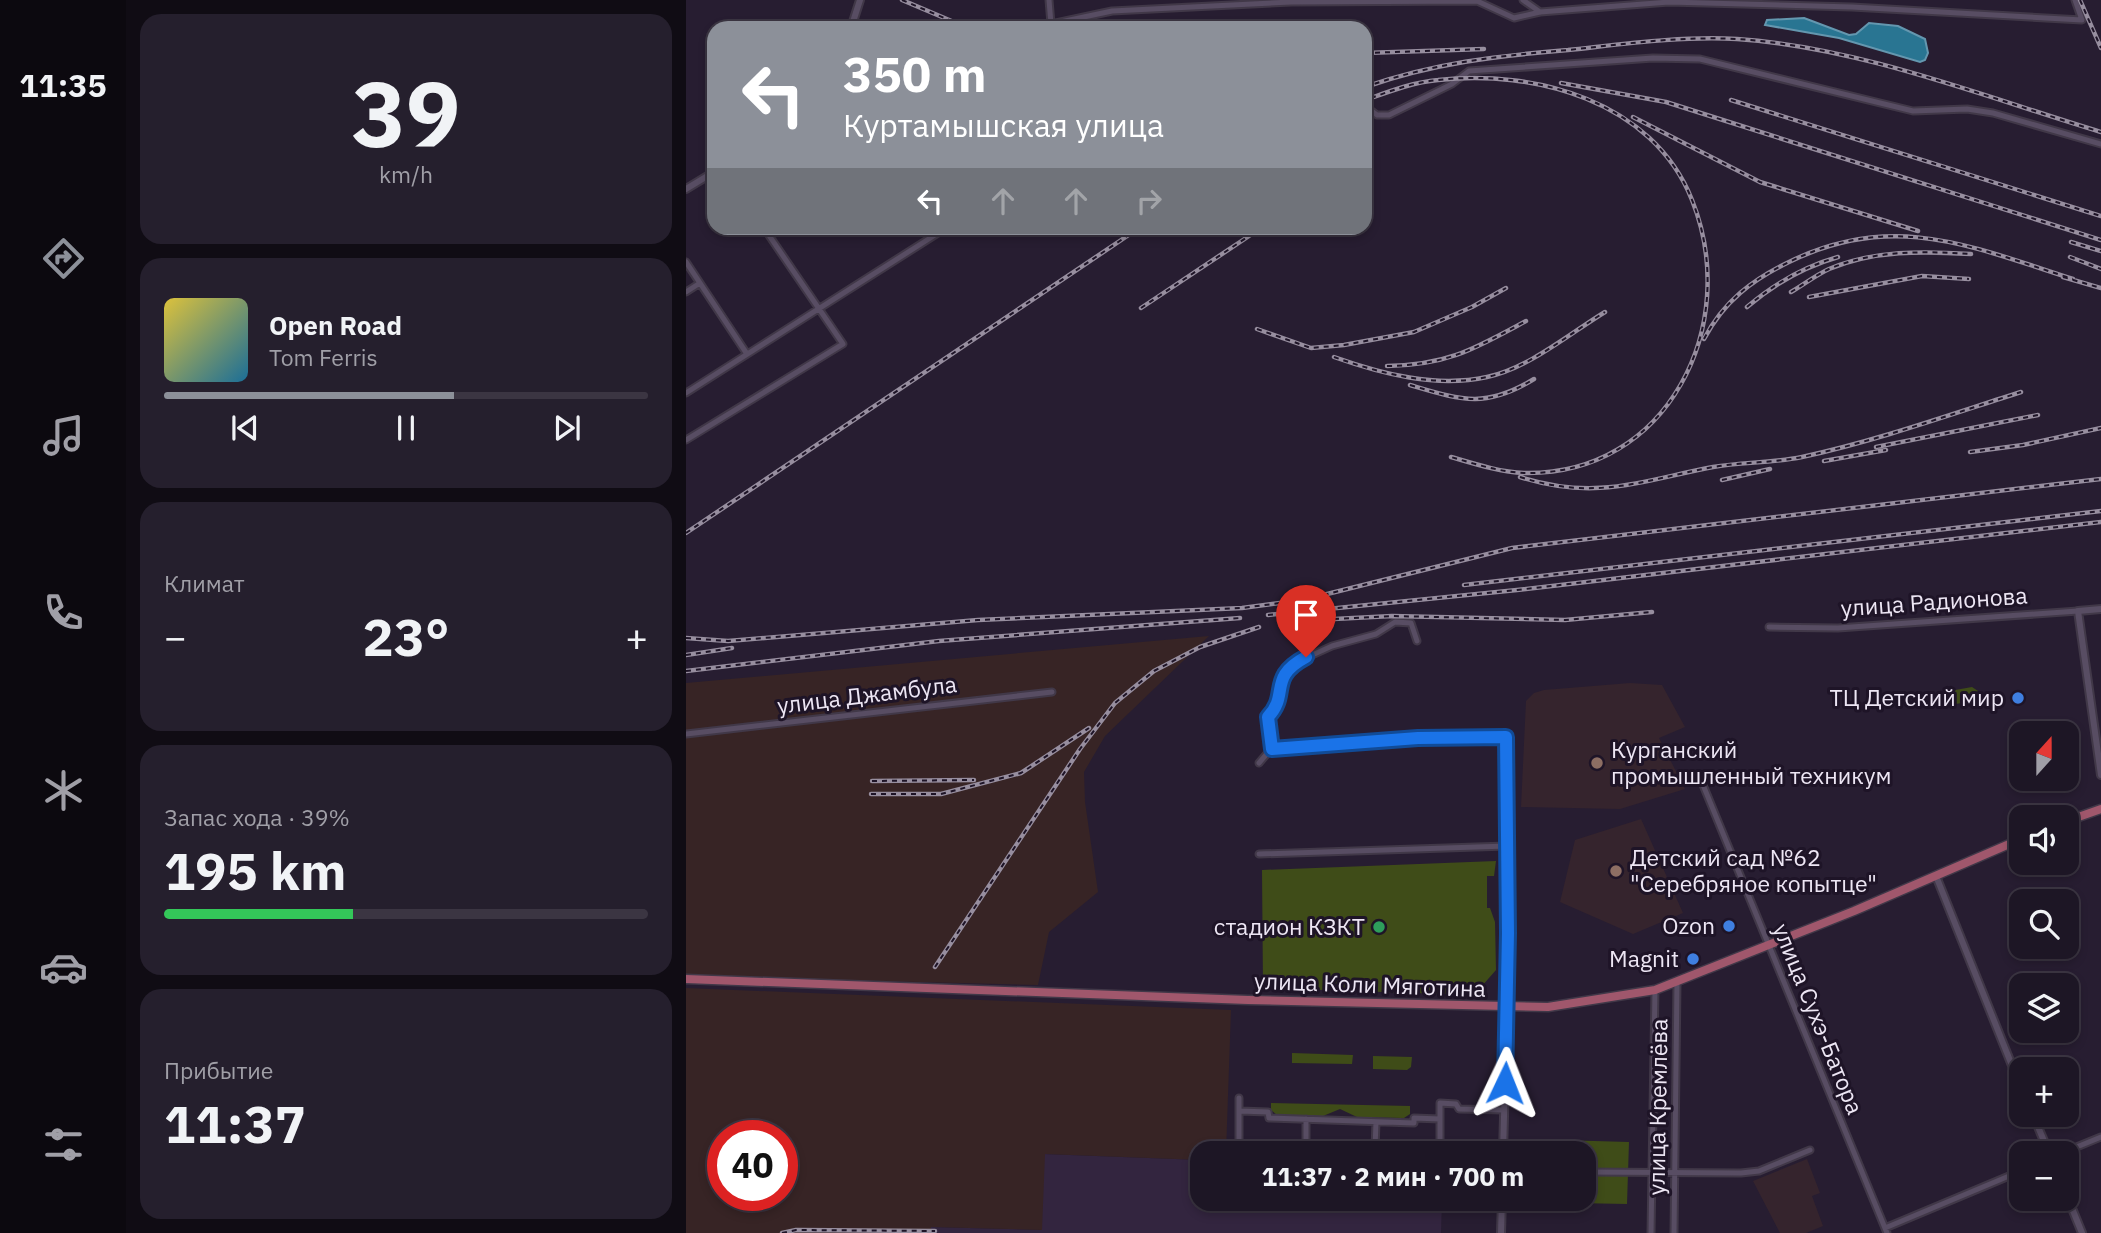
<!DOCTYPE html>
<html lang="ru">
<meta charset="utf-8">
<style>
:root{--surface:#1d1625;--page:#251f2d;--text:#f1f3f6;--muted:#a09fa7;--line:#3b3542;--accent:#8c9099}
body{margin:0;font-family:"IBM Plex Sans",sans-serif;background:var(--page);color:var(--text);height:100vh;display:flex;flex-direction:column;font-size:26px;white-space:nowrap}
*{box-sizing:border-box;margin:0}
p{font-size:23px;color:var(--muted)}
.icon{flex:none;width:38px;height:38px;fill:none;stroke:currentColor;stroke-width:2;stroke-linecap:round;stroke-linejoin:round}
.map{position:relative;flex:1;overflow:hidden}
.details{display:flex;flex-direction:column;gap:14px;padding:14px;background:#100c14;width:560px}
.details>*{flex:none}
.hud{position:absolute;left:21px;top:21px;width:665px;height:214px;border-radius:21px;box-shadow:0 4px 10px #0003,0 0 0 2px var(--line);background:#8c9099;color:#fff;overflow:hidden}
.needle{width:46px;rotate:21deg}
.controls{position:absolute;left:1323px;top:721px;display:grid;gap:14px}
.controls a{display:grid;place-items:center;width:70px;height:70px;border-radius:14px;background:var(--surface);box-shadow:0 4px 10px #0003,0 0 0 2px var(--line);font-size:35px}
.speed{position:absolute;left:21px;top:1120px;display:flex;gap:14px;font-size:35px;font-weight:700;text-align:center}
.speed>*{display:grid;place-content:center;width:91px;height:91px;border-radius:50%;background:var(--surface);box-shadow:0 4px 10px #0003,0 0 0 2px var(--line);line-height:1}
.speed .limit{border:10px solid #d22;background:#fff;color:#111}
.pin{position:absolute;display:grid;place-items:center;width:60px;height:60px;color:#fff;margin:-72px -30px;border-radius:50% 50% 50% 0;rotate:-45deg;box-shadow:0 0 7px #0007}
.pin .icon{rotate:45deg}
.me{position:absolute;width:77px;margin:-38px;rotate:2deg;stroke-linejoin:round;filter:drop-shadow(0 0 5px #0008)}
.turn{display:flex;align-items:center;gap:24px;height:147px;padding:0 21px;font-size:32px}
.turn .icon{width:91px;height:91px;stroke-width:2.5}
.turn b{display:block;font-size:49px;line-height:60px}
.lanes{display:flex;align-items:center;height:66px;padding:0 21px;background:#0003;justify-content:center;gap:35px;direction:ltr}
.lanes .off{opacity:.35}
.big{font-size:52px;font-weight:700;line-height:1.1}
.details .card{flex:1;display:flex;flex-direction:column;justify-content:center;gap:10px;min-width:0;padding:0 24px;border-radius:21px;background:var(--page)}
.details .dial{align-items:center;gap:0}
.dial b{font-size:91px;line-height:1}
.song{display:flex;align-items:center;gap:21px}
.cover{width:84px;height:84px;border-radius:10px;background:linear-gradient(135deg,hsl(50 70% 55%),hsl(200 70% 35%))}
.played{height:7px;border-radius:4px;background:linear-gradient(90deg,var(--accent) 60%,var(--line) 60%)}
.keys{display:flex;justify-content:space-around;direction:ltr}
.heat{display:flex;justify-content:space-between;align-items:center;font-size:38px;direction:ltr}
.charge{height:10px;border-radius:5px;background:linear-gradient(90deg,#34c759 39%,var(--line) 0)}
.trip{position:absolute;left:504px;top:1141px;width:406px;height:70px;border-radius:21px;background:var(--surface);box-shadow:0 4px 10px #0003,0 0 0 2px var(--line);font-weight:700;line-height:70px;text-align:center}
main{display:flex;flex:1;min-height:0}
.menu{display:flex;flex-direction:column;width:126px;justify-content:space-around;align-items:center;background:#0c090f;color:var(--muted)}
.menu .icon{width:49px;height:49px}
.menu .on{color:var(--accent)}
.menu b{font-size:32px;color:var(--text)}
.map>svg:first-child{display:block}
</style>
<main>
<nav class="menu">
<b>11:35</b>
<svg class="icon on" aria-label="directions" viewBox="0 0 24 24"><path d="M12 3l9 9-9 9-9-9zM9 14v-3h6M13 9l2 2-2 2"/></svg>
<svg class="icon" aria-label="music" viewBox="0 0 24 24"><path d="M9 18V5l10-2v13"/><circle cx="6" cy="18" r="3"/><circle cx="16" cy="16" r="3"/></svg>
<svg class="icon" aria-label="phone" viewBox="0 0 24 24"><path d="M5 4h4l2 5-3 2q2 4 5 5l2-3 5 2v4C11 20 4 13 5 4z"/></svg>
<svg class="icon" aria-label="climate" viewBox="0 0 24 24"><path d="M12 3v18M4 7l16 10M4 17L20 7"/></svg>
<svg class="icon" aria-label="car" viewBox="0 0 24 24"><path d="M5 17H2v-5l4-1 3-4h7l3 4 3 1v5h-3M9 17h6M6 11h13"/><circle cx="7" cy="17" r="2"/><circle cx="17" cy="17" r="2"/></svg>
<svg class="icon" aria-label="filters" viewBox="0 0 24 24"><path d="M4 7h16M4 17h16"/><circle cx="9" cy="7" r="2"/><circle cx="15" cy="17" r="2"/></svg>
</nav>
<section class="details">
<div class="card dial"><b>39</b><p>km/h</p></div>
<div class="card">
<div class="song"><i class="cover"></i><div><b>Open Road</b><p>Tom Ferris</p></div></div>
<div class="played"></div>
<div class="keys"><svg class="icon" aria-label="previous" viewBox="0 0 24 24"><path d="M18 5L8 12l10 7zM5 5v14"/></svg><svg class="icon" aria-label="pause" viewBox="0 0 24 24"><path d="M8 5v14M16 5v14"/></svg><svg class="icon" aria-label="next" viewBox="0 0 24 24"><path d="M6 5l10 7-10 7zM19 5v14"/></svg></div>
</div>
<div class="card"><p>Климат</p>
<div class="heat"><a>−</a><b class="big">23°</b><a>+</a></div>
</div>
<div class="card"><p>Запас хода · 39%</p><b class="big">195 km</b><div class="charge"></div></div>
<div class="card"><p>Прибытие</p><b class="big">11:37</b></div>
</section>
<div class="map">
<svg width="1415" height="1233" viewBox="0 0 1415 1233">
<rect width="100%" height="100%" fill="#271d31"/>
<path fill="#33253f" d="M358 1154 516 1160V1199H756L755 1233H245V1227L355 1230Z"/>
<path fill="#372425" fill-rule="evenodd" d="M523 636 419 736 398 772 399 802 412 892 363 932 352 985 0 976V683Z
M0 988 545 1010 540 1153H516V1160L359 1154 356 1230 245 1227V1233H0ZM37 1136H96V1195H37Z"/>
<path fill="#35242d" d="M944 683 976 685 999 727 973 738 999 789 934 809 835 807 840 701 848 693 858 690Z
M955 819 997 913 947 934 874 902 889 840Z
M1121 1159 1134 1193 1126 1196 1137 1226 1120 1233H1094L1067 1181Z"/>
<path fill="#3f4c18" d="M1286 687 1292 691 1289 701 1263 705 1257 702 1258 692Z
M810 861 808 876H801V908H804L809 922 810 970 788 995 577 988 576 870Z
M606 1053 667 1055 666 1064 606 1063Z
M687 1056 726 1057 725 1067 721 1070 687 1069Z
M585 1103 724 1106V1114L718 1118 671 1117 654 1109 637 1116 591 1115 585 1110Z
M837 1139 943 1142 941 1204 836 1202V1199H898V1153H837Z"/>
<path fill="#297592" stroke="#6497af" stroke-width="2" d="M1118 18 1163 35 1170 34 1183 23 1212 26 1239 39 1242 53 1239 60 1234 62 1153 38 1079 25 1081 20Z"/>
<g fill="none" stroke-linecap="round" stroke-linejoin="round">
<defs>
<path id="minor" d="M363 0 365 24 426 11 605 2 791 1 828 18 854 12 983 2 1166 7 1396 20 1389 0
M837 0 854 12
M168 22 184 28
M679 106 691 115H703L766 84 783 71 967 58 1014 59 1227 111 1281 109 1307 113 1415 144
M84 236 97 228
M0 262 61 354
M0 292 14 283
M0 393 260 228
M0 440 157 344 78 228
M1083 627 1152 628 1392 611
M0 734 366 692
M585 749 582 717 587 711 595 678 602 666 646 646 690 634 709 622 725 623 731 641
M573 763 585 749 732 739 820 737 821 1008
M1015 780 1201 1233
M573 854 821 846
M553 1098V1145L754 1151V1103L770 1104 773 1109 818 1110
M554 1111 582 1112 583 1118 728 1123V1118L754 1119
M620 1146V1119
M689 1149 690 1122
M1376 1153 1415 1137
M898 1172 1055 1173 1073 1171 1124 1150
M1199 1228 1335 1171
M965 1233 969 990
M988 1233 991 982"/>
<path id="tertiary" d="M165 28 174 0
M0 189 28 172
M1415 609 1392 611 1415 775
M1250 876 1335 1088
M1347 1115 1363 1153
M817 1153 821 1008
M1381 1196 1396 1233
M815 1233 816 1199"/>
<path id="primary" d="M1381 821 1415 809
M0 979 562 1000 862 1007 969 990 1168 911 1335 839"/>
</defs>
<use href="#minor" stroke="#413848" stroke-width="9"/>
<use href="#tertiary" stroke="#413848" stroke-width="10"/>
<use href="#primary" stroke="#413848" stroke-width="11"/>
<use href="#minor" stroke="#584d63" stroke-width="5"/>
<use href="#tertiary" stroke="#584d63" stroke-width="6"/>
<use href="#primary" stroke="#a0576c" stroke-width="8"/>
<defs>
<path id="rail" d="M216 0 282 28
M1394 0 1415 48
M679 53 798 49
M875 83 980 102 1415 240
M679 87C748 63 810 56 882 50 938 44 994 36 1051 39 1173 47 1299 97 1415 132
M685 98C707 90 729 82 752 80 848 69 967 101 1006 200 1056 325 982 476 838 473 814 472 789 464 765 457
M1045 100 1415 216
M947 117 1074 182 1232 231
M1385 242 1415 251
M1384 257 1415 269
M1377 277 1415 288
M1105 292C1117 285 1130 275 1143 269 1188 250 1237 251 1285 254
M1123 297 1236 276 1283 279
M1061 307C1088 284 1117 267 1152 257
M455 308 575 228
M571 329 625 348 658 345 728 332 786 307 820 288
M1018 339C1038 301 1066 280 1103 262 1207 211 1284 246 1387 279
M648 357C696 374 750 388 801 377 843 368 883 334 919 312
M701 366C762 365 788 349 840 321
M724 385C775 400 799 409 848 379
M1190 447 1352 415
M1284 452 1337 445 1415 428
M1138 461 1200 450
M834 477C910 501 954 481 1027 467 1056 462 1087 463 1116 457 1190 441 1263 415 1335 392
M1036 480 1084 469
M0 533 453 228
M778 585 1415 511
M582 615 831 590 1415 522
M648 619 706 616 879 620 966 612
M0 638 42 641 292 620 556 608 617 600 826 548 1415 479
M0 655 46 648
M0 671 253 641 554 618
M186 781 288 780
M185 794H255L335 773 403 728
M249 967 394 749 429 703 468 671 514 647 573 627
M96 1233 110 1230 249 1231"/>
</defs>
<use href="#rail" stroke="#978e9f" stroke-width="4.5"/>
<use href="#rail" stroke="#1e1427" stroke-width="2" stroke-dasharray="5" stroke-linecap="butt"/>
</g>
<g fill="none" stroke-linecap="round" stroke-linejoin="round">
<defs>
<path id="route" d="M620 657C581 678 604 694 582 717L586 749 732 738 820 737 822 933 819 1083"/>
</defs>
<use href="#route" stroke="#114b97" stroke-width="18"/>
<use href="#route" stroke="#1a73e8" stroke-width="12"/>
</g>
<g fill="#3f7fe0" stroke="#1e1427" stroke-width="2.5">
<circle cx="1332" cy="698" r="7"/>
<circle cx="1043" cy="926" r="7"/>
<circle cx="1007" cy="959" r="7"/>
</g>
<g fill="#8d6e63" stroke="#1e1427" stroke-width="2.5">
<circle cx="911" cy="763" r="7"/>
<circle cx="930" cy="871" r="7"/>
</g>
<circle fill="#2e9e5b" stroke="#1e1427" stroke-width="2.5" cx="693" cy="927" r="7"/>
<g text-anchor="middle" stroke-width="6" stroke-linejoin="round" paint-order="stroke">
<g font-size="23" fill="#ede6f4" stroke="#1e1427">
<text transform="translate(1248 602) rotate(-4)" y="8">улица Радионова</text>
<text transform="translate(181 695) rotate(-7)" y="8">улица Джамбула</text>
<text transform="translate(684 985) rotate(2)" y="8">улица Коли Мяготина</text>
<text transform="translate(1132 1019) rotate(68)" y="8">улица Сухэ-Батора</text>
<text transform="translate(972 1107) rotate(-89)" y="8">улица Кремлёва</text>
</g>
<g font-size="23" fill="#ede6f4" stroke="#1e1427" text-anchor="end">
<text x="1318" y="706">ТЦ Детский мир</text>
<text x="925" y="758" text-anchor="start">Курганский<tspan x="925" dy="26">промышленный техникум</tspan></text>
<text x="944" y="866" text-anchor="start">Детский сад №62<tspan x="944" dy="26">"Серебряное копытце"</tspan></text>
<text x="1029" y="934">Ozon</text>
<text x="679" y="935">стадион КЗКТ</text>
<text x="993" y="967">Magnit</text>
</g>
</g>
</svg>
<div class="controls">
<a><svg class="needle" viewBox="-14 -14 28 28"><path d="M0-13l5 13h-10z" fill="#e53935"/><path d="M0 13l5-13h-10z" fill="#a09fa7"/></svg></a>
<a><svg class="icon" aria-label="sound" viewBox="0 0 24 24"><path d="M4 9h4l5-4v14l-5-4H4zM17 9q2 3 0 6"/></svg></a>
<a><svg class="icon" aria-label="search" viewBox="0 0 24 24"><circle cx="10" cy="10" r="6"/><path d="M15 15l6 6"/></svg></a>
<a><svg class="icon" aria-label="layers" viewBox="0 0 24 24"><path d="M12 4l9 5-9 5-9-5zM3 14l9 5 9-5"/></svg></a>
<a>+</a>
<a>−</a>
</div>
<div class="speed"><div class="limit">40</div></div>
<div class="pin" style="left:620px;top:657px;background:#d93025"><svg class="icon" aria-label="arrive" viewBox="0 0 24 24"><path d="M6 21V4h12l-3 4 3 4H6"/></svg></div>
<svg class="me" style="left:819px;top:1083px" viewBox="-20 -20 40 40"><path d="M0-17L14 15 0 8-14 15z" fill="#1a73e8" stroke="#fff" stroke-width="4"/></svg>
<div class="trip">11:37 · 2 мин · 700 m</div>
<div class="hud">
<div class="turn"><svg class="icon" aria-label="left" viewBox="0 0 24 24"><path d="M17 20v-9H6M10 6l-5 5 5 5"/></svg><div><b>350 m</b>Куртамышская улица</div></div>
<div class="lanes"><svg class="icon" aria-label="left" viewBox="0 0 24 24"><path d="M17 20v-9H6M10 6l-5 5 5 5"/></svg><svg class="icon off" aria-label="ahead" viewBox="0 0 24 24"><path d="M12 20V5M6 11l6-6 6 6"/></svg><svg class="icon off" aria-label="ahead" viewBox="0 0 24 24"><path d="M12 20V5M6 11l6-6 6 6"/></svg><svg class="icon off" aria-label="right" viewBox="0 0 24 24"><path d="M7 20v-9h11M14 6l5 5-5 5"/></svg></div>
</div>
</div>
</main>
